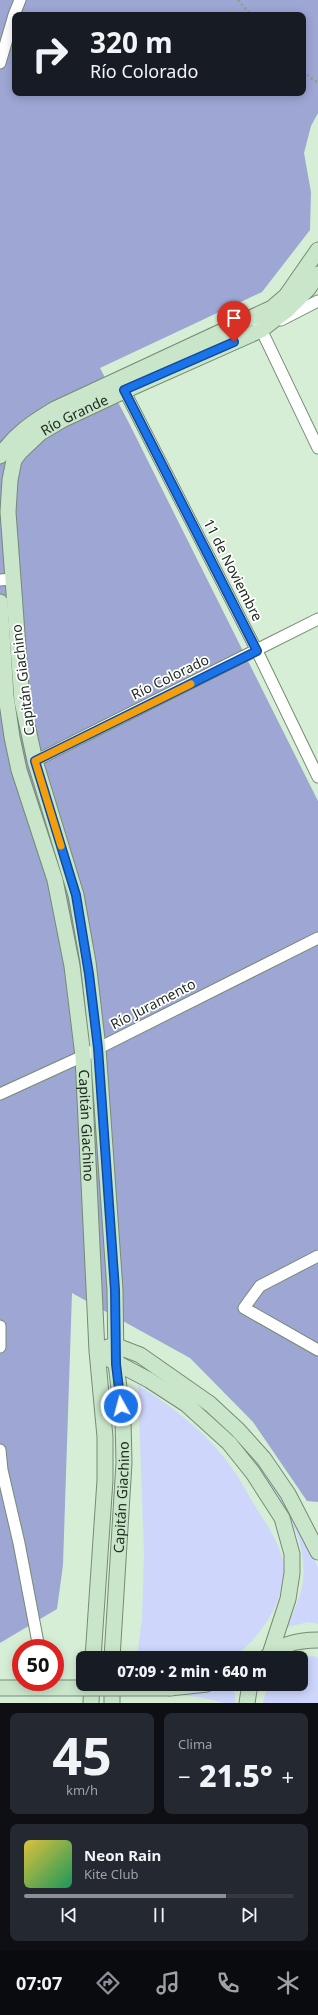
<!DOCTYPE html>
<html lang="es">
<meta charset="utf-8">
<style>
:root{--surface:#171b24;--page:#242831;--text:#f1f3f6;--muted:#9ea1a6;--line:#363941;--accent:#8c9099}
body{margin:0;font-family:"Noto Sans",sans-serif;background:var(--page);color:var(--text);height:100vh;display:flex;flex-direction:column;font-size:15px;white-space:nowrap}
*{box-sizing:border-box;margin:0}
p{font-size:13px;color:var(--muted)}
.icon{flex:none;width:22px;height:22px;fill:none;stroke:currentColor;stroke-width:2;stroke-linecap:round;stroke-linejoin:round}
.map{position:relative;height:1703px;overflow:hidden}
.side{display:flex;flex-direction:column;gap:10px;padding:10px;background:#0d0f14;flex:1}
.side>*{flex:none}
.guide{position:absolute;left:12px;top:12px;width:294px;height:84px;border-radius:8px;box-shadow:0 2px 10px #0003;background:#171b24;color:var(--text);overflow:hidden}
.speed{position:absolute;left:12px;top:1639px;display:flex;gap:8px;font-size:20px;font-weight:700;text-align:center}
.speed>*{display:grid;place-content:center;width:52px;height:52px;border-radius:50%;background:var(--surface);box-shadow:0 2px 10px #0003;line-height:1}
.speed .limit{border:6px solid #d22;background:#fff;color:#111}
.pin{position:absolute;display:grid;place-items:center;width:34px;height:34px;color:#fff;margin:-41px -17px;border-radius:50% 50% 50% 0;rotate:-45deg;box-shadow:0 0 4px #0007}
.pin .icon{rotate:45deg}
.me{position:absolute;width:44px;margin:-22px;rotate:353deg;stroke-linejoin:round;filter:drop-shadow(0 0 3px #0008)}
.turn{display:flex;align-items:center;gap:14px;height:84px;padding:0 12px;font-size:18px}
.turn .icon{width:52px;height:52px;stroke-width:2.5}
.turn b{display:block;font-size:28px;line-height:34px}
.big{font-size:30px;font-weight:800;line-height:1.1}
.side .tile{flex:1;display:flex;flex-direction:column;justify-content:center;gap:6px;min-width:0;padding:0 14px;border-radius:8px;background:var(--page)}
.side .dial{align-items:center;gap:0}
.dial b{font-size:52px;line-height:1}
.song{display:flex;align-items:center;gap:12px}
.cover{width:48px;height:48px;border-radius:6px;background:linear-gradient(135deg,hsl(50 70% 55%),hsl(150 70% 35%))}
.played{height:4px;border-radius:2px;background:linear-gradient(90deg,var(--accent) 75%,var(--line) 75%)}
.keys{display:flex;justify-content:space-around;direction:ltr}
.heat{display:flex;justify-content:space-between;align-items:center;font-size:22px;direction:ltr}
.side .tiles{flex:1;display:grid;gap:10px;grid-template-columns:1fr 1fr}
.tile:last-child{grid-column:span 2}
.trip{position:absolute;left:76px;top:1651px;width:232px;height:40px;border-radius:8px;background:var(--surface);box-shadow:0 2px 10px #0003;font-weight:800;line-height:40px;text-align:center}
.dock{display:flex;height:64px;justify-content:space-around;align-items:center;background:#090b0e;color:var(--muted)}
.dock .icon{width:28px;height:28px}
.dock .selected{color:var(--accent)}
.dock b{font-size:18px;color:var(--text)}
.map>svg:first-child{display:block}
</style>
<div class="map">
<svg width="318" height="1703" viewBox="0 0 318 1703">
<rect width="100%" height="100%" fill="#d7eed6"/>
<path fill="#ced6fc" d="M138 1385C169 1405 199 1426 222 1455 235 1470 245 1489 255 1506 265 1521 279 1543 283 1560 290 1595 260 1640 232 1658H140L138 1649 142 1619 144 1554Z
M193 1398 242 1442 279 1487 307 1539 318 1568V1624L309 1622 287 1627C292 1614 299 1601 302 1587 315 1516 241 1452 197 1406Z
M313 1656 318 1658V1703H263L268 1684H301V1658H299Z
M233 1684 236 1703H225L199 1697 154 1693 205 1690Z"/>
<path fill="#9ea6d4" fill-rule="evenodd" d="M0 0H318V113L311 126 304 153 311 192 310 230 262 292 100 368 130 425 318 801V1502L307 1501 253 1422 190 1358 72 1293 63 1565 57 1609 0 1643ZM15 15H303V93H15Z"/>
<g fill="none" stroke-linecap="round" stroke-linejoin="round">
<defs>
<path id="minor" d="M0 63 14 15 20 0
M281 320 318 301
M258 323 318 448
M121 384 257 651 318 777
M0 580 12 579
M35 761 318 619
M0 1094 83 1056 318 938
M318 1256 260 1286 244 1308 318 1350
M0 1326V1347
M0 1450 2 1470 19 1543 39 1648"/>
<g id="secondary">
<path d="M0 456C15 434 33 422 55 409L272 308 286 296 318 250"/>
<path id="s1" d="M0 602 6 696 12 737 19 770 55 880 72 966 83 1056 97 1351 105 1437V1480L93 1658"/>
<path d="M105 1348 114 1345 140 1355 210 1404 238 1430 264 1459 288 1494 318 1552"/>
<path d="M109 1359 149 1380 186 1404 229 1443 253 1473 282 1518 292 1554V1573L288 1599 270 1654"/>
<path d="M267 1657C281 1643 300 1640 318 1640"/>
<path id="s2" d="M112 1658 124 1463 123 1420 116 1364 115 1290 98 1048 88 962 76 895 35 761 22 701 8 512 10 480 14 460 20 452 40 433 62 420 124 391 261 330 288 309 308 289 318 274"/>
<path d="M170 1688 207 1684"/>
<path d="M91 1703 92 1684"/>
<path d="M112 1703V1684"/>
<path d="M247 1703 250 1684"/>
</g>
</defs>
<use href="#minor" stroke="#768b75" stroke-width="13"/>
<use href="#secondary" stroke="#768b75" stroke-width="17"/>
<path stroke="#8e9f8d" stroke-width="2.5" stroke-dasharray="2 3" stroke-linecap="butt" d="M238 0 251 15
M303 72 318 83"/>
<use href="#minor" stroke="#fff" stroke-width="11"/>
<use href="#secondary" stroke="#c9e6ca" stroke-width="15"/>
<defs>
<path id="secondary-bridge" d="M0 1688H170"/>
</defs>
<use href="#secondary-bridge" stroke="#768b75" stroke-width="17" stroke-linecap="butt"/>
<use href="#secondary-bridge" stroke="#c9e6ca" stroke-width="15"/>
</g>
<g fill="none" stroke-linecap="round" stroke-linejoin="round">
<defs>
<path id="route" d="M121 1406 116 1364 115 1290 98 1048 89 974 76 895 35 761 257 651 124 390 234 342"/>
</defs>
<use href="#route" stroke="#114b97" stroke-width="10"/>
<use href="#route" stroke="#1a73e8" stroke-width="7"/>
<path stroke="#f59e0b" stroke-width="7" d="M61 846 35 761 191 684"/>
</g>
<g text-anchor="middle" stroke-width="3.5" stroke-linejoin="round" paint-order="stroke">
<g font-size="14" fill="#222b22" stroke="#fff">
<text dy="5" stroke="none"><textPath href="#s2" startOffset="1286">Río Grande</textPath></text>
<text transform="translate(233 570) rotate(63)" y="5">11 de Noviembre</text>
<text transform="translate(170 677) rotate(-26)" y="5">Río Colorado</text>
<text transform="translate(23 680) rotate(-97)" y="5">Capitán Giachino</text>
<text transform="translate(153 1004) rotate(-27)" y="5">Río Juramento</text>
<text dy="5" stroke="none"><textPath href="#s1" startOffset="533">Capitán Giachino</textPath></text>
<text dy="5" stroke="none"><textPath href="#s2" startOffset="161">Capitán Giachino</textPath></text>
</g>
</g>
</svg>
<div class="speed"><div class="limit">50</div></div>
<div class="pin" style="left:234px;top:342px;background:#d93025"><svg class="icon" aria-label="arrive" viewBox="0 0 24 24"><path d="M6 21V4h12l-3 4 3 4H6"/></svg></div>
<svg class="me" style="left:121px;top:1406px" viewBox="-20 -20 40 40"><circle r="17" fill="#1a73e8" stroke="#fff" stroke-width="3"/><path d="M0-11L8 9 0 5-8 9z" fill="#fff"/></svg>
<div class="trip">07:09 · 2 min · 640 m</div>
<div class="guide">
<div class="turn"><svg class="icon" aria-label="right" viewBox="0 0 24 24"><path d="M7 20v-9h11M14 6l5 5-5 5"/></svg><div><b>320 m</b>Río Colorado</div></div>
</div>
</div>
<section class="side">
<div class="tiles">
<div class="tile dial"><b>45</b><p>km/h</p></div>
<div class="tile"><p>Clima</p>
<div class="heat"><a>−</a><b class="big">21.5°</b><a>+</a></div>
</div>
<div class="tile">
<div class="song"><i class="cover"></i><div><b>Neon Rain</b><p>Kite Club</p></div></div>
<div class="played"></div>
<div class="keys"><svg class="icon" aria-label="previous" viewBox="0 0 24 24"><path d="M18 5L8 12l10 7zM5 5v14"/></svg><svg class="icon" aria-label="pause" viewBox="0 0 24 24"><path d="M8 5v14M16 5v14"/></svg><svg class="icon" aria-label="next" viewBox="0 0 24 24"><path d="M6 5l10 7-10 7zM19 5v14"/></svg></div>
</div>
</div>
</section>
<nav class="dock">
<b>07:07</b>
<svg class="icon selected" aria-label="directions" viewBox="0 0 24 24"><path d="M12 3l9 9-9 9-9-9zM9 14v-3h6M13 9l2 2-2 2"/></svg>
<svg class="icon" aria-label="music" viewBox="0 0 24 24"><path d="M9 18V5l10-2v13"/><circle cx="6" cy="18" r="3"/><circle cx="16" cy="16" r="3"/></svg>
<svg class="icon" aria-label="phone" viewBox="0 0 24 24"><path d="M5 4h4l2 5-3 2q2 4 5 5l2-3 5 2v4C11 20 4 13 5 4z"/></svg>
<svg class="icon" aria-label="climate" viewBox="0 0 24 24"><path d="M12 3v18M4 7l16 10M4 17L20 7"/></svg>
</nav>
